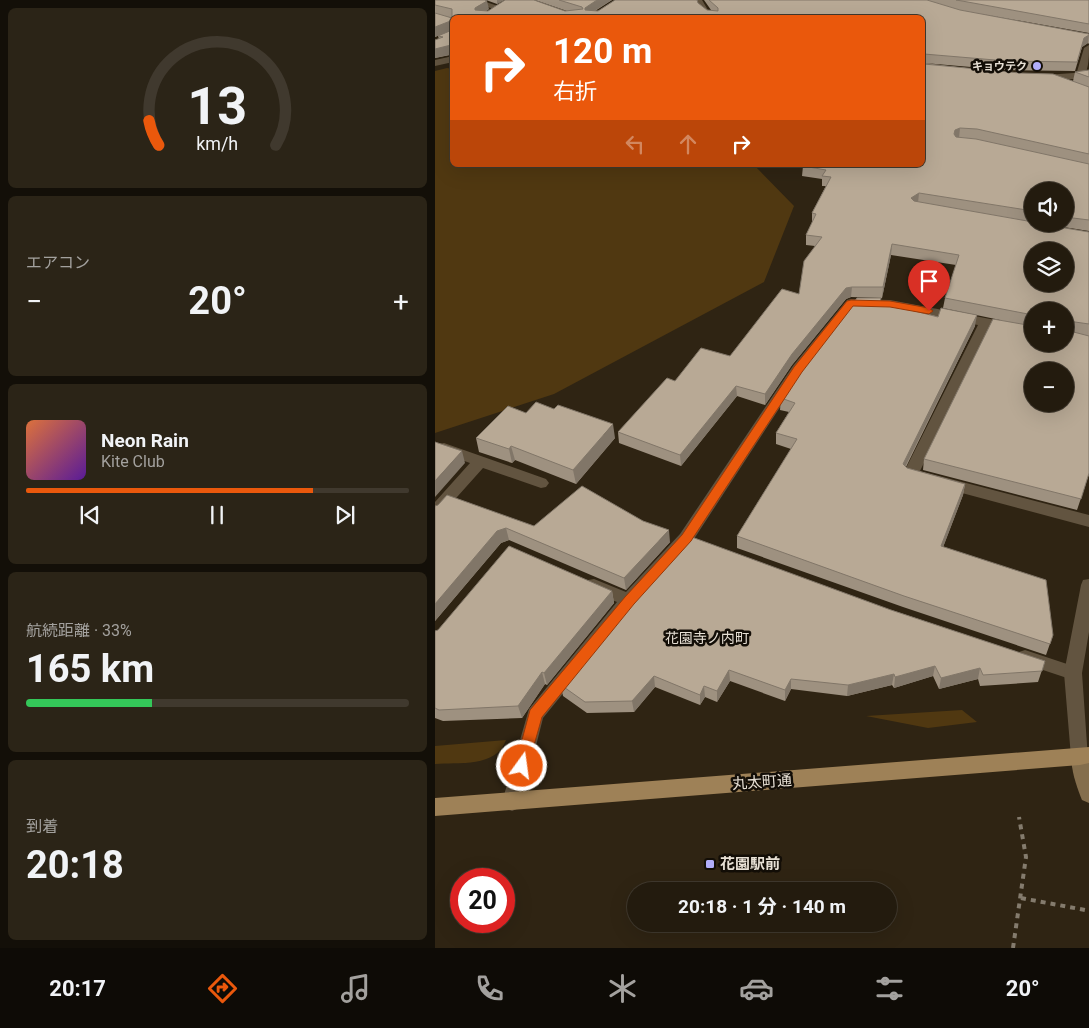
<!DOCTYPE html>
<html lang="ja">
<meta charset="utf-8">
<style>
:root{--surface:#231b0e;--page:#2b2417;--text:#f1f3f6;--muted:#a3a19e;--line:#40392e;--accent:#ea580c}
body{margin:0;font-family:Roboto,"Noto Sans JP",sans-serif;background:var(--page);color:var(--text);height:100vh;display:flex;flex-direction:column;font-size:19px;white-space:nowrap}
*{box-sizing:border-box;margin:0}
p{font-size:16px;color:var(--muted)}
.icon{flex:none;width:28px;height:28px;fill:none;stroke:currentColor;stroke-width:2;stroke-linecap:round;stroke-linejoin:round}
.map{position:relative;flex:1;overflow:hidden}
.panel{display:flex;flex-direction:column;gap:8px;padding:8px;background:#130f08;width:435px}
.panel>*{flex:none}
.guide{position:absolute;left:15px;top:15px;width:475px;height:152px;border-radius:8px;box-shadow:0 5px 20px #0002,0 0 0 1px var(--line);background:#ea580c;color:#fff;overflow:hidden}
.buttons{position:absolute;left:589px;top:182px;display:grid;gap:10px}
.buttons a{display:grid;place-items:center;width:50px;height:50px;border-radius:50%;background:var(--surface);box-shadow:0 5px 20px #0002,0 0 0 1px var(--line);font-size:25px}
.speed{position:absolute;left:15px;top:868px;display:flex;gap:10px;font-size:25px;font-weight:700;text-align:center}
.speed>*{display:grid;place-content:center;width:65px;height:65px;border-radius:50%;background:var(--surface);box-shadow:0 5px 20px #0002,0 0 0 1px var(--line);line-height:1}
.speed .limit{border:8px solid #d22;background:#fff;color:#111}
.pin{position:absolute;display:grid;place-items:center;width:42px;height:42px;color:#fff;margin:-51px -21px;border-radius:50% 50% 50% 0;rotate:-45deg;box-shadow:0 0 5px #0007}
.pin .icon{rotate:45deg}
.me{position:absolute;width:55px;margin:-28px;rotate:14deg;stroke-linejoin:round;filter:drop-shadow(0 0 4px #0008)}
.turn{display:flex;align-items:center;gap:18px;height:105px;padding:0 20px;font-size:22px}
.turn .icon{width:65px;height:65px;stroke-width:2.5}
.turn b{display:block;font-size:35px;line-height:42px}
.lanes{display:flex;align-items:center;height:48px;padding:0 20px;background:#0003;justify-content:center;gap:25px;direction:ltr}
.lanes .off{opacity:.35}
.big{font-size:38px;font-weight:700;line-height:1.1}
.panel .widget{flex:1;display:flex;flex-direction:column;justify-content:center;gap:8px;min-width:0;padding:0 18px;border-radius:8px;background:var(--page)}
.panel .dial{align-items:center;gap:0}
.dial svg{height:130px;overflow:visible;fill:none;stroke:var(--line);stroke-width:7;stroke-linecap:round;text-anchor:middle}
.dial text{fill:var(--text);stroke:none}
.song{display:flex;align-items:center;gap:15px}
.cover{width:60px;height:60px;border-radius:8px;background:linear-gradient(135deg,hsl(20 70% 55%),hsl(270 70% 35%))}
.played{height:5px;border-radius:2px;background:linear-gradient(90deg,var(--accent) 75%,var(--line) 75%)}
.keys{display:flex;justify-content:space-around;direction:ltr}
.heat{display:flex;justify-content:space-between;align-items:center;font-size:28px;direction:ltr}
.charge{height:8px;border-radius:4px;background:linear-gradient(90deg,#34c759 33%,var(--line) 0)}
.trip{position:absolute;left:192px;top:882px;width:270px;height:50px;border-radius:25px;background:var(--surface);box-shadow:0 5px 20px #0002,0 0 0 1px var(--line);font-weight:700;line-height:50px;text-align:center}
.dock{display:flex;height:80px;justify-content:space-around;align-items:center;background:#0e0b06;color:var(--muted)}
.dock .icon{width:35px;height:35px}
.dock .active{color:var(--accent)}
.dock b{font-size:22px;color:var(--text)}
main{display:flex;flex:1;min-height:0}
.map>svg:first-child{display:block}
</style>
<main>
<section class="panel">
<div class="widget dial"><svg viewBox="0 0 100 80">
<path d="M14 69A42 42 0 1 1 86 69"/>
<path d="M14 69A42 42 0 0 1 8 54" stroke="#ea580c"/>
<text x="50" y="56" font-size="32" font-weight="700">13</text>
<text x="50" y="72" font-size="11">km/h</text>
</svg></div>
<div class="widget"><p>エアコン</p>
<div class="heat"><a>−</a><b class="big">20°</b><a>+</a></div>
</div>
<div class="widget">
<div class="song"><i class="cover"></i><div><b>Neon Rain</b><p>Kite Club</p></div></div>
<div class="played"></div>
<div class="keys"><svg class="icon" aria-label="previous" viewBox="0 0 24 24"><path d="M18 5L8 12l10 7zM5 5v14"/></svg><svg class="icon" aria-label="pause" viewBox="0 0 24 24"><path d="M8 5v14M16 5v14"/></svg><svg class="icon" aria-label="next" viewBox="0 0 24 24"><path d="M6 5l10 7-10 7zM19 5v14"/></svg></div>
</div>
<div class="widget"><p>航続距離 · 33%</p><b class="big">165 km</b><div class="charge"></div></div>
<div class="widget"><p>到着</p><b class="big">20:18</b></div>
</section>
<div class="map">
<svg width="654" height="948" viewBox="0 0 654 948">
<rect width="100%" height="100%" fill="#2f2413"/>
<path fill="#503811" d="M12 68 17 69 18 165H319L359 206 329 282 119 394 0 433V71Z
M527 710 542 722 493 728 431 716Z
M71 740C61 768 24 762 0 764V746Z"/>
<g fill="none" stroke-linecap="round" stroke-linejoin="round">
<path stroke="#847b6d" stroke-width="4" stroke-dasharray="5 5" stroke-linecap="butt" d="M586 898 650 910
M578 948 591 857 584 817"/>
<path fill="#625440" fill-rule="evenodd" d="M31 0H45L69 8 65 11Z
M654 45C654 57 654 67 649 77H643L641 75 649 48Z
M416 299 455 300 598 327V335L555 327 485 471 654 515V527L471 478 468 474 543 325 455 308 420 307 368 372 257 542 200 605 108 718 87 802 84 808 77 811 70 808 67 802 94 709 182 602 153 590 151 585 153 580 159 579 191 592 245 534 358 366 412 300Z
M9 443 111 479 114 483 111 487 106 488 48 468 5 516 0 518V502L35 463 4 452 2 448 4 444Z
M590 650 644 668 647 673 644 678 638 680 584 662 581 657 584 652Z"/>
<path fill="#625440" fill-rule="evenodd" d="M259 0H267L273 10 282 18C268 18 265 12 259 0Z
M18 56V62L0 66V60Z
M654 72V78L609 81 604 78 609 75Z
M654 579V632L647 673 654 773 638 763 636 757 629 673 646 585 648 580Z"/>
<path fill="#846e4d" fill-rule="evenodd" d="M645 749 652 751 654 756V803L647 800C642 788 633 763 638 751Z"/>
<path fill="#9e8157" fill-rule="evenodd" d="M654 747V763L645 765 0 816V798Z"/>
</g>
<path fill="#9e9180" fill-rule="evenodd" d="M0 0 54 9 51 11H132L100 0H177L160 11 263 3 272 10H276L269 0H654V33L541 13 654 34V44L653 43 647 47 640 71 571 70 489 63 638 81 640 72 654 77V231L609 224H630V191H598V222L654 232V474L642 510 488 470 489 459 565 320 508 308 510 298 521 265 456 255 447 298 416 297 411 299 357 365 330 405 302 396 246 466 184 443 183 432 240 381 295 356 364 294 380 246 371 245V235L377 223V213L391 186H387V179L367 176 368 166 488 18H18V64H17L15 55 0 58V40L4 39 3 36 9 33 0 37ZM598 311 630 344H598Z
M51 0H69L62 4Z
M445 302 540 326 471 467 472 468 530 484 528 495 508 547 618 635 611 655 468 607 302 548V536L356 449 341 444V433L354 412 345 410 346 398Z
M91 413 180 438 141 484 80 460 77 463 44 452 41 438Z
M0 506 99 526 235 542 191 590 74 540 66 543 0 621Z
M177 591 179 603 112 685 110 684 87 718 8 721 0 718V631Z
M456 610 610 661 603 682 545 686 543 679 504 689 498 676 459 688 457 685 412 696 356 689 350 701 295 681 282 702 270 697 265 705 220 687 199 712 152 713 128 696 126 685Z"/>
<path fill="#817668" d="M62 0H69L62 4Z
M162 0H177L151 16 150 10V8Z
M52 1 54 9 42 16 40 10V8Z
M18 20V30L0 37V27Z
M654 35 653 43 647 47 640 71 649 38Z
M16 45 18 54 0 58V49Z
M525 128 524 138 518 140 520 130Z
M484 193 483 203 475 208 476 198Z
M457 244 456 255 447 298 448 287Z
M417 287 416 297 411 299 357 365 330 405V394L357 354 411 288Z
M542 315 540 326 466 475 468 464Z
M301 386 302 396 246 466 245 455Z
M178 424 180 438 141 484 138 470Z
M76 446 80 460 77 463 74 449Z
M27 451 30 463 0 497V481Z
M530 484 528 495 504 558 506 546Z
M71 528 74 540 66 543 0 621V604L62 531Z
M234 530 235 542 191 590 189 578Z
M177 591 179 603 112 685 109 673Z
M500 666 498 676 459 688 460 677Z
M545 668 543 679 504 689 506 678Z
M294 670 295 681 282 702V691Z
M107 672 110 684 87 718 83 706Z
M459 674 457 685 412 696 413 685Z
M219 676 220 687 199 712 197 701Z
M356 679V689L350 701V690Z
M269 686 270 697 265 705V695Z"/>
<path fill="#b8a995" stroke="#817668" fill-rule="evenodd" d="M0 0H50L52 1 40 8V10L53 11 70 0H99L130 11 148 9 147 7 124 0H162L150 8V10L163 11 180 0H262L263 3 272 10 283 11V8L274 0H492L525 10 654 34V35L649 38 642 62 572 61 489 54 488 55V18H18V20L0 27V13L17 18V9L0 5Z
M521 0H654V24L527 1Z
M18 22V46L16 45 0 49V40L8 37 3 36 17 30Z
M488 58 489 64 585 73 618 74 654 87V154L542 129 525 128 520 130 519 134 521 137 541 139 654 164V220L630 217V191H598V211L484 193 476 198 479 201 598 222V224H606L654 232V324L633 321 631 322V330L654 336V473L646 499 489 459 558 319 598 326V344H630V311H598V315L510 298 524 255 457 244 448 287H417L411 288 357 354 330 394 301 386 245 455 183 432 232 378 240 381 266 348 295 356 347 289 364 294 369 261 387 237 371 235 381 214 377 213 396 177 387 176 391 170 368 166V165H488ZM598 251H630V284H598ZM598 371H630V404H598Z
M654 70V77L640 72Z
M422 298H446L445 302 503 317 506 308 542 315 468 464 472 468 530 484 506 546 611 580 618 635 615 644 469 596 302 536 362 439 341 433 360 403 346 398 370 362Z
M101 402 119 409 123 405 178 424 138 470 76 446 74 449 41 438 73 406 91 413Z
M0 442 27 451 0 481Z
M147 486 208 521 234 530 189 578 71 528 62 531 0 604V506L3 505 12 495 99 526Z
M254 536 456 610 610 661 607 671 548 675 545 668 506 678 500 666 460 677 459 674 413 685 356 679 350 690 294 670 282 691 269 686 265 695 219 676 197 701 150 702 126 685 200 595Z
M74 546 177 591 109 673 107 672 83 706 4 710 0 708V631L3 630Z"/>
<path fill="#ea580c" stroke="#983908" d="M416 300 455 301 494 308 498 311 494 314 455 307 418 306 367 372 256 541 199 604 107 717 92 770 87 772 82 770 80 766 95 710 190 597 247 535 359 367 412 301Z"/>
<g fill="#b1adfa" stroke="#130e07" stroke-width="2">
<circle cx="602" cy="66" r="5"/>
<rect x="270" y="859" width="10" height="10" rx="2.5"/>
</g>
<g text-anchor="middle" stroke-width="5" stroke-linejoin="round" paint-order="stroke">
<g font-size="11" font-weight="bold" fill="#e8e1d6" stroke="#130e07" text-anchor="end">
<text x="592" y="70">キョウテク</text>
</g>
<g font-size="14" fill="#e8e1d6" stroke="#130e07">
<text x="272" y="643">花園寺ノ内町</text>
</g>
<g font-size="15" fill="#e8e1d6" stroke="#130e07">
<text transform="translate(327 782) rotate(-4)" y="5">丸太町通</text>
</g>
<g font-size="15" font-weight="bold" fill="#e8e1d6" stroke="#130e07" text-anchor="start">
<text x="285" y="869">花園駅前</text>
</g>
</g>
</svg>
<div class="buttons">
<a><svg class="icon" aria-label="sound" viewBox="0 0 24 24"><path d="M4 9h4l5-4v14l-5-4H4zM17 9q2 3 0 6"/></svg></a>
<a><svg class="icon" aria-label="layers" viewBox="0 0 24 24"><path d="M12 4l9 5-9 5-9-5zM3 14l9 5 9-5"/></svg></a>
<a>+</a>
<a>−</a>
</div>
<div class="speed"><div class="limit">20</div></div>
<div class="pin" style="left:494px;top:311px;background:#d93025"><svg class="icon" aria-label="arrive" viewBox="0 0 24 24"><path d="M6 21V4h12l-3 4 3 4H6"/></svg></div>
<svg class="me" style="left:87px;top:766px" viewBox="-20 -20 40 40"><circle r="17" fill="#ea580c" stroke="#fff" stroke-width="3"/><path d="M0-11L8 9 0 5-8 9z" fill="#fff"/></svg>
<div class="trip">20:18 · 1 分 · 140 m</div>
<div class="guide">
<div class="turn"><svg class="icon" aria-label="right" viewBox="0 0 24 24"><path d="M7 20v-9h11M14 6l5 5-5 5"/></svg><div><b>120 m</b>右折</div></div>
<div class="lanes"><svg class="icon off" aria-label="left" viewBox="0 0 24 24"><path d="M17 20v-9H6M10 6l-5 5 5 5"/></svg><svg class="icon off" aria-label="ahead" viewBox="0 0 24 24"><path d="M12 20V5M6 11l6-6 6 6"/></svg><svg class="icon" aria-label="right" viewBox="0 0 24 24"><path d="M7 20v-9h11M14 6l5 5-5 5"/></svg></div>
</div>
</div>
</main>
<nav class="dock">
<b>20:17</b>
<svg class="icon active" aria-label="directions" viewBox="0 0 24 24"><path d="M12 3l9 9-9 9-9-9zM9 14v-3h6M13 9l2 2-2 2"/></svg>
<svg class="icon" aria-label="music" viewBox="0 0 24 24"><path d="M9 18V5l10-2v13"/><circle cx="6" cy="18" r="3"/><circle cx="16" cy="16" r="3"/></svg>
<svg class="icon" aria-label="phone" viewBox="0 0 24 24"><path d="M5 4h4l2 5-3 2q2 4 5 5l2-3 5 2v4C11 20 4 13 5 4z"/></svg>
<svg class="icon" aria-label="climate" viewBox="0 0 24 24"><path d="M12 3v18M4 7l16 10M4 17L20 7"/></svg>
<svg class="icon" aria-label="car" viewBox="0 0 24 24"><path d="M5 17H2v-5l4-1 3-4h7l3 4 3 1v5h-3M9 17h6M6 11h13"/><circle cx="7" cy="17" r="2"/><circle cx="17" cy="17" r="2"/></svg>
<svg class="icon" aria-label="filters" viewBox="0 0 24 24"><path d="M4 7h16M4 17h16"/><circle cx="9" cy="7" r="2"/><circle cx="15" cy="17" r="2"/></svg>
<b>20°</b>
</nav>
